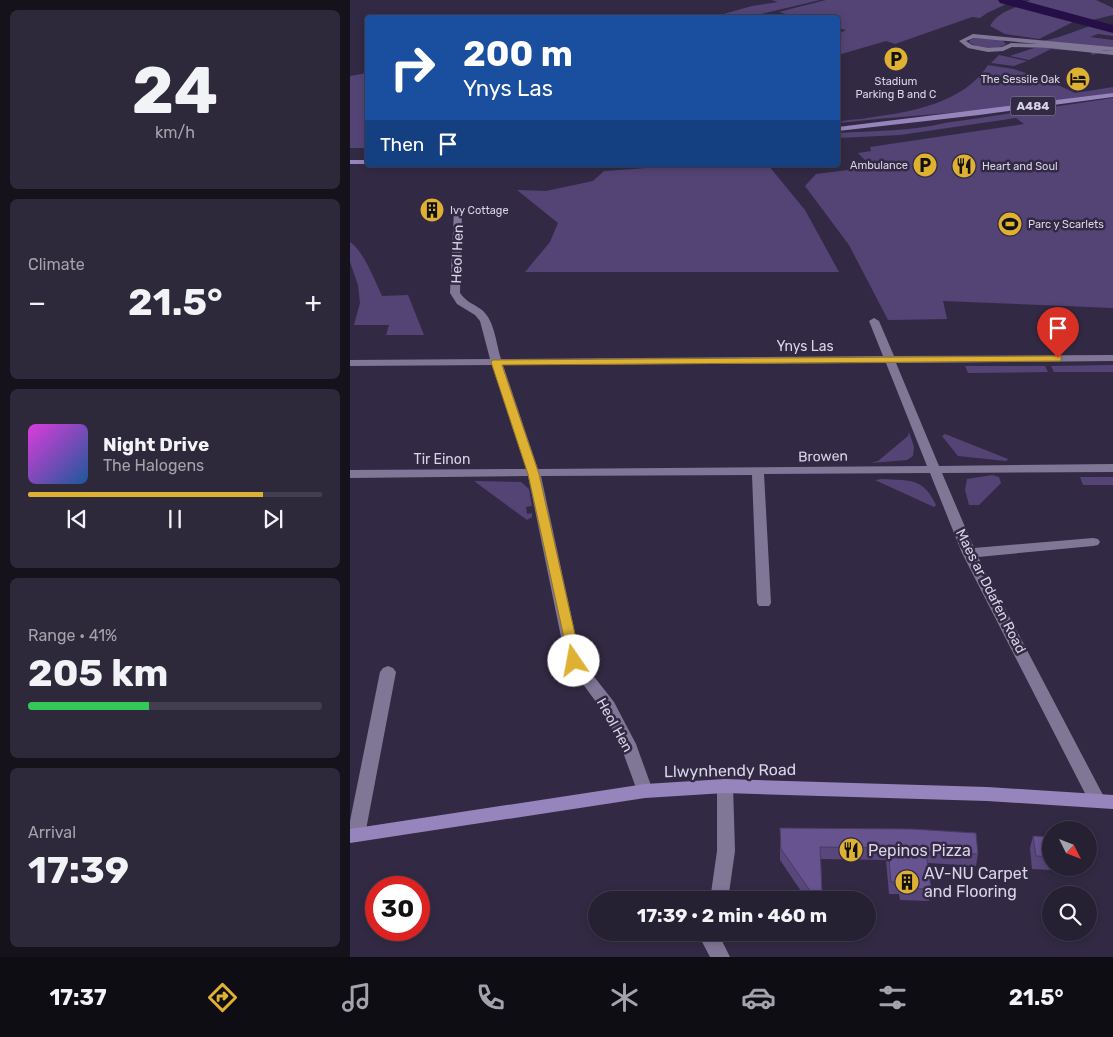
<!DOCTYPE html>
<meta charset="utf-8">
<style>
:root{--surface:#262033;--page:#2e283b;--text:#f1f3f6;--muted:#a4a3ac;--line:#423e4e;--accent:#deb133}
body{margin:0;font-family:Rubik,sans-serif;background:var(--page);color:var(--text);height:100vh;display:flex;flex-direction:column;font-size:19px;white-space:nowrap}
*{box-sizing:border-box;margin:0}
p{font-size:16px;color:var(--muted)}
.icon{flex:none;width:28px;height:28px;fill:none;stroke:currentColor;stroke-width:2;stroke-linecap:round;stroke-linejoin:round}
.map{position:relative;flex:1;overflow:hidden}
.details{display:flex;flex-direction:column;gap:10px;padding:10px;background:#15121c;width:350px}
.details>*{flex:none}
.banner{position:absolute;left:15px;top:15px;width:475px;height:152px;border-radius:5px;box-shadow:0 2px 8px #0003,0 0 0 1px var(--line);background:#1a4fa0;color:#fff;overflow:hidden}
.needle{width:32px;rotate:132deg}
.buttons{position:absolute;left:692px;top:821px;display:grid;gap:10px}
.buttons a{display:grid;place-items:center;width:55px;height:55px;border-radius:50%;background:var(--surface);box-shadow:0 2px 8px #0003,0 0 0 1px var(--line);font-size:25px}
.speed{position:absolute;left:15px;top:876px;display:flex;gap:10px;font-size:25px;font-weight:700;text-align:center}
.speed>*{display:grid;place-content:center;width:65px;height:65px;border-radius:50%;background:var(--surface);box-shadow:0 2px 8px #0003,0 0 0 1px var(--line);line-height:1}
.speed .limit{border:8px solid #d22;background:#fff;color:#111}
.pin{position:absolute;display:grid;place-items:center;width:42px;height:42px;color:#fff;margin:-51px -21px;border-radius:50% 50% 50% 0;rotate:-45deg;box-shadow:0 0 5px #0007}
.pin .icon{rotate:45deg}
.me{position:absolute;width:55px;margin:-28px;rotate:348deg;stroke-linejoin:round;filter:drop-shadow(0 0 4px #0008)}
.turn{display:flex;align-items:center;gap:18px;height:105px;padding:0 15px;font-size:22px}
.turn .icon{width:65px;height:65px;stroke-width:2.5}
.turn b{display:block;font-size:35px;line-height:42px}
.then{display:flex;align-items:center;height:48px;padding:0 15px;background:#0003;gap:10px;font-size:19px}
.big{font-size:38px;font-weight:700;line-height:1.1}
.details .tile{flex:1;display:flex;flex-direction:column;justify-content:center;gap:8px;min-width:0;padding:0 18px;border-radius:8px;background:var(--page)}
.details .dial{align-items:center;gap:0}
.dial b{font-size:65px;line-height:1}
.song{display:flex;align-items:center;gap:15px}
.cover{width:60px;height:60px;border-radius:8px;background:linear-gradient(135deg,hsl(300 70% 55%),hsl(210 70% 35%))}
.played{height:5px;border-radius:2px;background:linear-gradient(90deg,var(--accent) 80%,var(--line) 80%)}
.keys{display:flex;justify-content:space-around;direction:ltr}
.heat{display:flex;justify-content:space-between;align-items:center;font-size:28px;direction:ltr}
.charge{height:8px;border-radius:4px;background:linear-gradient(90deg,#34c759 41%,var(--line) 0)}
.trip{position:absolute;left:238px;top:891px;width:288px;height:50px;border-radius:25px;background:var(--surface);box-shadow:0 2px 8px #0003,0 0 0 1px var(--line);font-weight:700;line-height:50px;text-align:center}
.dock{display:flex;height:80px;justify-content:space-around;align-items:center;background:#0f0d14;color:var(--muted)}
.dock .icon{width:35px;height:35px}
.dock .current{color:var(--accent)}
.dock b{font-size:22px;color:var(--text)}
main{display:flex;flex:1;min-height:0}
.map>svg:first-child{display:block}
</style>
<main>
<section class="details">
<div class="tile dial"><b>24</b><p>km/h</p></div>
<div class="tile"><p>Climate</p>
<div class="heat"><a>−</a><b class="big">21.5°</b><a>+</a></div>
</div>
<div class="tile">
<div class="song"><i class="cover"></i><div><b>Night Drive</b><p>The Halogens</p></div></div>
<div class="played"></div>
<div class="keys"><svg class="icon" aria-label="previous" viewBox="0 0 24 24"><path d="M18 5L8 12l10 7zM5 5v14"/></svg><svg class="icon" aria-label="pause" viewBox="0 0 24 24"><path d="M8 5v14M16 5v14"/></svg><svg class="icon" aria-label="next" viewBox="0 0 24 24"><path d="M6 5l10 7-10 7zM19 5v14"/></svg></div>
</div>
<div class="tile"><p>Range · 41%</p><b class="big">205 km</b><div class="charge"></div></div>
<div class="tile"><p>Arrival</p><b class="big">17:39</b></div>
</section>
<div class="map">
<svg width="763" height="957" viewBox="0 0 763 957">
<rect width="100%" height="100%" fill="#322a44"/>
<path fill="#544476" d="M422 0H470L398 17H351L361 15 366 16 402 6 428 2Z
M476 0H665L637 13 630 18 622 17 545 44 536 41 488 55V34L496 30 488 28V18L423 17 436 14 429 12Z
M680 0H746L763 8V15L730 23 739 19 726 20 672 4Z
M671 5 725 21 689 39 655 34 640 26C646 14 659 10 671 5Z
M752 22 763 26V36L748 34 740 37 763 40V47L693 41C714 37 732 28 752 22Z
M625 38 652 40 656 44C647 51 628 49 619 42L620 40Z
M684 48H714L749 53 742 55 741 52 701 49 679 60 660 56Z
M649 55 677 61 664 66 641 63Z
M638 65 663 69 695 79 725 93 763 87V93C672 110 579 113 488 123 494 119 508 120 517 118 560 112 613 104 638 65Z
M17 73V148H0V76Z
M763 98V308L593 301 597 319 538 320 499 245 455 186 466 174 522 167 508 153 521 151 520 147 674 124 666 118 550 135 488 138V133C524 131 561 131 595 123Z
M339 165H418L455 210 489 272H175L200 242 208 223 167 190 196 191 243 181 254 171Z
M0 242C13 250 25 281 32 296L58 295 74 335H36L39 325H4L10 303 8 285 0 262Z
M763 365V372H704L701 366Z
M615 366H695L698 372 618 373Z
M559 432 564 447 563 456 557 460 521 463 528 461 558 436Z
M595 434 658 459 656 461 608 456 592 436Z
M642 475 649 477 651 483 629 505H619L615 490 617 479Z
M730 477H763V485H733Z
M532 479C560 481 573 477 586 505L584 507 525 480Z
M124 481 171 482 179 489 182 506 176 507 177 514 182 513V517L177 520Z"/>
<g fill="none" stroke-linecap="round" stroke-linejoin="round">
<path stroke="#5c4a76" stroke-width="2.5" d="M706 16H709"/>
<path fill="#260f46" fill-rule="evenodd" d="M648 0H671L763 25V33L650 3Z"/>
<path fill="#807797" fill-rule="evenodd" d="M623 34 763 47V51L750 50 763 51V55L699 48 662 47 653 51 638 52 618 48 609 41ZM624 38 689 44 661 43 652 47 638 48 622 45 616 41Z
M108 208 112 211 110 293C116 302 124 304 132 310 145 321 146 344 151 359L533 356 519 321 524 318 529 321 544 356 763 355V361L546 363 589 466 763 464V472L592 473 624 548 743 538 748 539 750 542 748 545 743 546 628 557 753 795 756 800 753 805 747 807 741 805 612 553 580 473 414 474 421 603 419 606H409L407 603 402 475 191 476 231 660 264 702 286 744 303 791 301 796 295 798 289 796 270 744 252 710 216 661 178 476 0 478V470L176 469 142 365 0 366V360L140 359 130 321 125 315 107 304 100 293 104 211ZM536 363 577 466 188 469 153 365Z
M38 666 43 668 46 672 15 835 12 840 6 842 0 840V821L30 672 33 668Z
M375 779 381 781 383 786 385 851 378 900H360L367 851V786L369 781Z
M350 932H369V935L380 957H360L349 936Z"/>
<path fill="#9685bc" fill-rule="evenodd" d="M763 93V97L629 115 488 131V127Z
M0 160H18V164H0Z
M375 779 637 787 763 795V809L637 801 375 793 295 798 0 843V829L295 784Z"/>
</g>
<path fill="#59477c" d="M430 828 628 854 626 866 578 863 581 889 579 901 550 900 549 894H539L536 860 471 859 472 892V900H457L430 860Z
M683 836 701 837V868H723L722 871 682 869 680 848Z"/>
<path fill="#675390" stroke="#483a65" d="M430 828 562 829 626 833 628 854 576 851 581 889 551 888 550 882H541L538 848 470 847 472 892H461L431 849Z
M683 836 701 837V857L686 856Z"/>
<path fill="#deb133" stroke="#907321" d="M708 356H711V361L152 365 189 474 231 661 229 665H220L178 474 141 362 143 360Z"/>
<defs>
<symbol id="parking-disc" viewBox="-11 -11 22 22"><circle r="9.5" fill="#deb133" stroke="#322a44"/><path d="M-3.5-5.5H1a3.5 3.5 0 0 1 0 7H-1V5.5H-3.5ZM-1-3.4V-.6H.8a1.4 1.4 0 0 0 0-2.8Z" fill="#111"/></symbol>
<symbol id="hotel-disc" viewBox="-11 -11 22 22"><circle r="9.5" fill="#deb133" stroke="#322a44"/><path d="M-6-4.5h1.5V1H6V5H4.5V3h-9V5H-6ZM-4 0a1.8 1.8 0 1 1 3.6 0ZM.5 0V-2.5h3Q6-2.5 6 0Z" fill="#111"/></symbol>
<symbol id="restaurant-disc" viewBox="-11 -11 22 22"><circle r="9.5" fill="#deb133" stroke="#322a44"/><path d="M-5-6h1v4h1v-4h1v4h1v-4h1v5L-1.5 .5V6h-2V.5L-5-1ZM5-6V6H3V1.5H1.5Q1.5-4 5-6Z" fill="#111"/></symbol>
<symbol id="building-disc" viewBox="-11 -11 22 22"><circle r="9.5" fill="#deb133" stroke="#322a44"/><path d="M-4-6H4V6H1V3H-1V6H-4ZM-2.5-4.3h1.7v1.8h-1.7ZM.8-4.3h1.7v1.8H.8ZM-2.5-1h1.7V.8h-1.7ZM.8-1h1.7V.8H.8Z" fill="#111"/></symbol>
<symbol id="stadium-disc" viewBox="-11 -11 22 22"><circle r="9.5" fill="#deb133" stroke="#322a44"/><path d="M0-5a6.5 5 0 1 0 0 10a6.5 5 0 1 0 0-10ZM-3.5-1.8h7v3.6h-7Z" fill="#111"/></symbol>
</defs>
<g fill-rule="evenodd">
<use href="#parking-disc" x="532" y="45" width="28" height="28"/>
<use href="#hotel-disc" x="714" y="65" width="28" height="28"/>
<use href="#parking-disc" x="561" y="151" width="28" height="28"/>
<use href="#restaurant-disc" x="600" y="152" width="28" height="28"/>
<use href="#building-disc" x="68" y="196" width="28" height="28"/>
<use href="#stadium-disc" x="646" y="210" width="28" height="28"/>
<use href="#restaurant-disc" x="487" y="836" width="28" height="28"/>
<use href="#building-disc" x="543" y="868" width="28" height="28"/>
</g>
<g text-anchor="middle" stroke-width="5" stroke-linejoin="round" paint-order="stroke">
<g font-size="11" fill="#d9d4e6" stroke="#322a44" text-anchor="start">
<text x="710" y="83" text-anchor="end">The Sessile Oak</text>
<text x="546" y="85" text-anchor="middle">Stadium<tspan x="546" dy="13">Parking B and C</tspan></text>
<text x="558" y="169" text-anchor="end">Ambulance</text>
<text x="632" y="170">Heart and Soul</text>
<text x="100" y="214">Ivy Cottage</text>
<text x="678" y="228">Parc y Scarlets</text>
</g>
<rect fill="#322a44" stroke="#a7a1b5" stroke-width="1" x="660.5" y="96.5" width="45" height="19" rx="4"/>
<g font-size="12" font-weight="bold" fill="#d9d4e6">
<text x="683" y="110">A484</text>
</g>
<g font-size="14" fill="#d9d4e6" stroke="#322a44">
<text transform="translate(107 254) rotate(-88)" y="5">Heol Hen</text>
<text x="455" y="351">Ynys Las</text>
<text transform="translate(473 456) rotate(-1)" y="5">Browen</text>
<text x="92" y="464">Tir Einon</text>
<text transform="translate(641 591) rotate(63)" y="5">Maes ar Ddafen Road</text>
<text transform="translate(265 725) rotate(61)" y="5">Heol Hen</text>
</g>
<g font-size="16" fill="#d9d4e6" stroke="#322a44">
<text transform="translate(380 770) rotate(-1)" y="6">Llwynhendy Road</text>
</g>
<g font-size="16" fill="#d9d4e6" stroke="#322a44" text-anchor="start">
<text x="518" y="856">Pepinos Pizza</text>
<text x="574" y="879">AV-NU Carpet<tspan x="574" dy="18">and Flooring</tspan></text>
</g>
</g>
</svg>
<div class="buttons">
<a><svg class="needle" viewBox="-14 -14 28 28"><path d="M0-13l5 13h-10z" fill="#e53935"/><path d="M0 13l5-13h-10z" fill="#a4a3ac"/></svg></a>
<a><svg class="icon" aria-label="search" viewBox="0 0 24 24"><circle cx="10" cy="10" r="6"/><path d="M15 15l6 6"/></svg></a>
</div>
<div class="speed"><div class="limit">30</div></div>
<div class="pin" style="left:708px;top:358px;background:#d93025"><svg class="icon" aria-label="arrive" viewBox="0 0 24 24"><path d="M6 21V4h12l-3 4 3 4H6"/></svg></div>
<svg class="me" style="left:224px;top:661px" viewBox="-20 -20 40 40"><circle r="19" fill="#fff"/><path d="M0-13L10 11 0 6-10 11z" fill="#deb133"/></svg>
<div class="trip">17:39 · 2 min · 460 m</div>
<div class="banner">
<div class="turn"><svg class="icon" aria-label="right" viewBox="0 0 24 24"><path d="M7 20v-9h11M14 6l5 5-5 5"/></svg><div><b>200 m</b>Ynys Las</div></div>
<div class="then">Then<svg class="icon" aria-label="arrive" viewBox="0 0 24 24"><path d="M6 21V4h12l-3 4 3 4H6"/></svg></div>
</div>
</div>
</main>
<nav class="dock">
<b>17:37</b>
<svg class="icon current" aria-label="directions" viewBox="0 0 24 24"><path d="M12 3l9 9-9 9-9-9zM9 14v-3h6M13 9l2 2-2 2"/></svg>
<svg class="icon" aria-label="music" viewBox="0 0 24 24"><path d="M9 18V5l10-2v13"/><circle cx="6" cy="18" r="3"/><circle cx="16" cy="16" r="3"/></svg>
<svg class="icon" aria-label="phone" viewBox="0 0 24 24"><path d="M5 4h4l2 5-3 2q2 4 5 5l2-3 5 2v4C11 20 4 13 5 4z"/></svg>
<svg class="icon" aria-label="climate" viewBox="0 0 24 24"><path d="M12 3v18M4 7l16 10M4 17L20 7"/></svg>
<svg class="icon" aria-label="car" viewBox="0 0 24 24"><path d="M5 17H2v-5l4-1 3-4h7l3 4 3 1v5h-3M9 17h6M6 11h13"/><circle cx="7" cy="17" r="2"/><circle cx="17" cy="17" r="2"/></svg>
<svg class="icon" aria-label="filters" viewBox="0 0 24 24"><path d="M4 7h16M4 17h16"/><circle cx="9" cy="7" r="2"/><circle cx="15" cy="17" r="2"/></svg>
<b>21.5°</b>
</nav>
